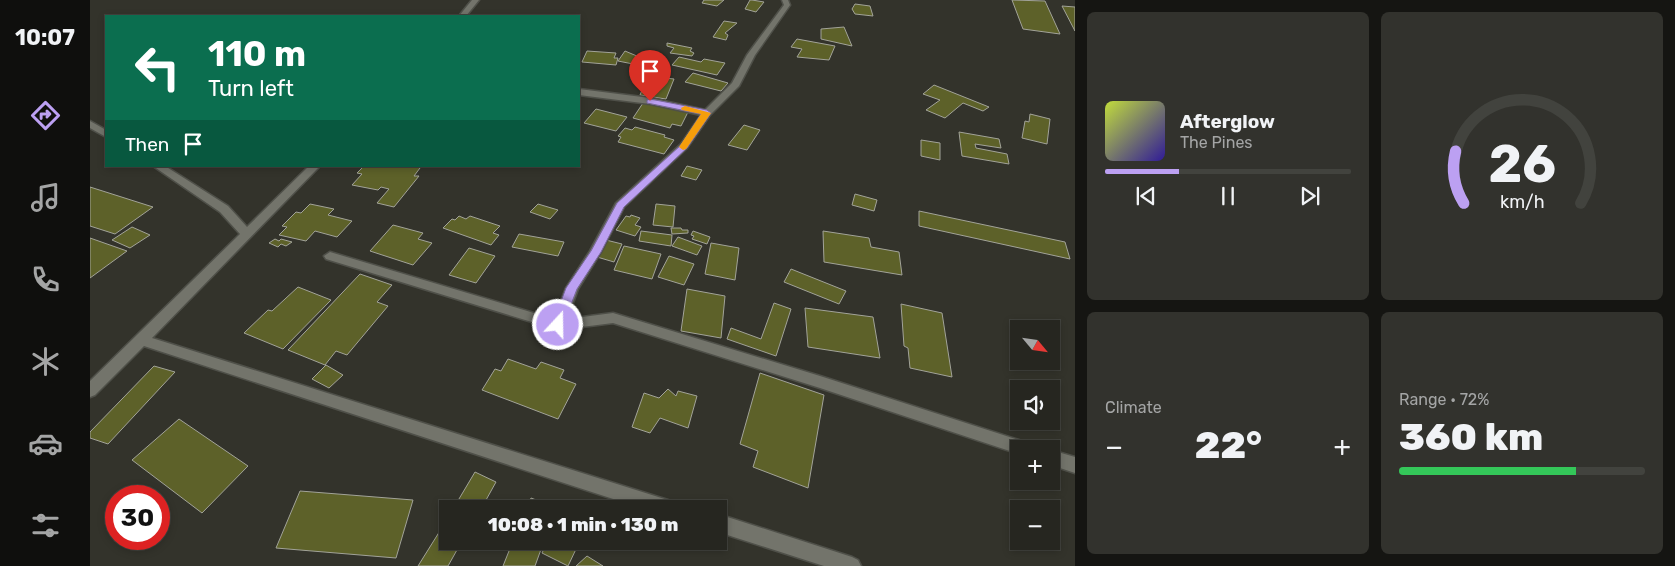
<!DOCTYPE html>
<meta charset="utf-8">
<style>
:root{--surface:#262620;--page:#32322d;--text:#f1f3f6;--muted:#a4a5a5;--line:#42433e;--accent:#bca0f2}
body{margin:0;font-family:Rubik,sans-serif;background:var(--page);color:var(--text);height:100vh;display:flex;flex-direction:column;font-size:19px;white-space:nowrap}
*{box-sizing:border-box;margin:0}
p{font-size:16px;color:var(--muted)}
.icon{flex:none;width:28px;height:28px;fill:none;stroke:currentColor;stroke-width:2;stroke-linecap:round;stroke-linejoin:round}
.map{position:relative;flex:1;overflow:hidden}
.sheet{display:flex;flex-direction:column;gap:12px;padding:12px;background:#151512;width:600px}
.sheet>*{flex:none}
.banner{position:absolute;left:15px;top:15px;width:475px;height:152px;border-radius:0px;box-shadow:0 2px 8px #0003,0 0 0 1px var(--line);background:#0b6e4f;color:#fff;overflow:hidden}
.needle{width:32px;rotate:119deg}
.controls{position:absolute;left:920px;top:320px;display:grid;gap:10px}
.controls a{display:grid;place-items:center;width:50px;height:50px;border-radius:0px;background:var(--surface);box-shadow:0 2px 8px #0003,0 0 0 1px var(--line);font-size:25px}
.speed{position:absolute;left:15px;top:485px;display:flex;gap:10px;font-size:25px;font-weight:700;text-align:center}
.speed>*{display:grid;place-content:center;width:65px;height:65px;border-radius:50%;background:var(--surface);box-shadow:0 2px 8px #0003,0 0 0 1px var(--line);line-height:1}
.speed .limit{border:8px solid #d22;background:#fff;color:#111}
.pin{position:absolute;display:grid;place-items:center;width:42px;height:42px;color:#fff;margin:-51px -21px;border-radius:50% 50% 50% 0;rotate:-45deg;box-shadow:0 0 5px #0007}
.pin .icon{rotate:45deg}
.me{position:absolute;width:55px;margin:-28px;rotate:21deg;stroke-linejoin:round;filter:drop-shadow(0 0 4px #0008)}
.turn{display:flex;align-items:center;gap:18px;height:105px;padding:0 20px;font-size:22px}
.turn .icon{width:65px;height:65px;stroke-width:2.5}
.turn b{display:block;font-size:35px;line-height:42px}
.then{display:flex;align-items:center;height:48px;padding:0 20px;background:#0003;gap:10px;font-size:19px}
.big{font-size:38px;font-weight:800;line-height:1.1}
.sheet .widget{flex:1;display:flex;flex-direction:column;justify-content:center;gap:8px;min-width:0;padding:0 18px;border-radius:8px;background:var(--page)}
.sheet .dial{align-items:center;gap:0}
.dial svg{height:130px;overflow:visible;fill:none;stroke:var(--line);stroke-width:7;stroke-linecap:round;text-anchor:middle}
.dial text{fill:var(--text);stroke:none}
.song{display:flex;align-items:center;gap:15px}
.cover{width:60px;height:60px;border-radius:8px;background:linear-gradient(135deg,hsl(70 70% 55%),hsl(250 70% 35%))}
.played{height:5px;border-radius:2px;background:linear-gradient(90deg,var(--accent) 30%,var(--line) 30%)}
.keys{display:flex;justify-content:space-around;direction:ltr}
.heat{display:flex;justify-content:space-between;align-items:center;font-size:28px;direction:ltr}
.charge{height:8px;border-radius:4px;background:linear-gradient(90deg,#34c759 72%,var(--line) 0)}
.sheet .tiles{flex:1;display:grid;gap:12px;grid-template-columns:repeat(2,1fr)}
.trip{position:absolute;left:349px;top:500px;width:288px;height:50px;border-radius:0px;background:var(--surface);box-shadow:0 2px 8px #0003,0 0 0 1px var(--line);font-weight:800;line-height:50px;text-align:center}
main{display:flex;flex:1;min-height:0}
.tab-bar{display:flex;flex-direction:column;width:90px;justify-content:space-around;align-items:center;background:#0f0f0d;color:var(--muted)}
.tab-bar .icon{width:35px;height:35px}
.tab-bar .on{color:var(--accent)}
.tab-bar b{font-size:22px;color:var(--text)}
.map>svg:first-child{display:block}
</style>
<main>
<nav class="tab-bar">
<b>10:07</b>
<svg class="icon on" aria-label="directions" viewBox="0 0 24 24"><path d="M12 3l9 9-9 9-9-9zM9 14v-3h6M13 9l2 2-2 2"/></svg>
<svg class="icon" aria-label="music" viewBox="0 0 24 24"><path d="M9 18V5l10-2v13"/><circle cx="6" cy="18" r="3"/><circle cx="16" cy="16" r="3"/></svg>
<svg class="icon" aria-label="phone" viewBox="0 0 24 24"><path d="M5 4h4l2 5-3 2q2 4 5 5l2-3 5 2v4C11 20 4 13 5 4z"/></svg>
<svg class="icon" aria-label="climate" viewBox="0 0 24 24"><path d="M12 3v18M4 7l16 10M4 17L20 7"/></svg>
<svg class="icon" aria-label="car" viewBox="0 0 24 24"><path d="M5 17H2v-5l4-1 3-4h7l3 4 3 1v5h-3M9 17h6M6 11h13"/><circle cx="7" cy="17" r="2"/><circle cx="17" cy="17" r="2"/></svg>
<svg class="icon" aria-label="filters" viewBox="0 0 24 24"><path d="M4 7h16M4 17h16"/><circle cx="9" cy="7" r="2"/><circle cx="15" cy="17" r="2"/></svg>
</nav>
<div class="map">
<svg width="985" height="566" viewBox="0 0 985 566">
<rect width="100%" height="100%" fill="#33332b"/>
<path fill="#5d6129" stroke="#a2a399" d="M614 0H634L627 6 612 3Z
M660 0H662L674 2 666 12 655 9Z
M922 0 955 1 970 34 933 29Z
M765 4 780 6 783 16 765 14 762 9Z
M972 6 985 7V31Z
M634 21 647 23 635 33 638 35 636 40 623 37Z
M754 27 762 46 731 39V29Z
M707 39 745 46 739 60 707 57 712 49 701 47Z
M577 43 602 48 600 51 604 53 602 56 580 53 584 48 577 46Z
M497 51 526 53 524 58H528L526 65 492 62Z
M535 51 554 59 565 56V61L558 60 553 66 528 61Z
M589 57 611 62 614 59 635 63 627 75 582 65Z
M603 73 638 83 631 91 595 82Z
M558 76 584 79 576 99 550 95Z
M844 85 899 107 893 111 873 103 855 118 836 110 850 100 833 94Z
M553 103 598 112 591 126 582 124 580 128 543 118Z
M506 109 537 117 526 131 494 123Z
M940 114 960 119 957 144 932 138 935 121 939 122Z
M654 125 670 130 657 150 638 145Z
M545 127 575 135 574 137 584 140 574 154 528 142 531 137 528 136 535 128 542 130Z
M869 132 909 139 911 148 885 144 886 148 917 154 919 164 872 156Z
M831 140 850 143V160L831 156Z
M274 166H324L330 168 324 176H329L304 207 287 203 299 189 291 187 288 190 262 185 272 174 267 173Z
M597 166 612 170 606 180 591 176Z
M0 187 63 207 25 234 0 226Z
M765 194 787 200 784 211 762 205Z
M220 204 244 209 238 215 262 221 247 237 225 231 216 241 189 235 197 227 192 226 206 212 211 213Z
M448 204 468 210 460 219 440 212Z
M566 204 585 206 583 227 563 225Z
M829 211 975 242 980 259 829 226Z
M541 215 550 218 545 225 551 227 545 236 526 230 536 216 540 217Z
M369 216 376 219 380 216 410 226 403 233 409 235 401 245 353 228 362 219 365 220Z
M303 225 333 233 328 239 342 243 323 265 280 251Z
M42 227 60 235 40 248 22 240Z
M581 228H591L592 230H598V233L582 234Z
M551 231 582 235 581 246 549 241Z
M603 231 620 237 617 244 602 239 604 236 601 235Z
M733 231 779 238 781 247 809 252 812 275 734 262Z
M429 234 474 242 468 256 422 247Z
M588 237 612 246 607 255 582 246Z
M0 238 37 251 0 278Z
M185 239 189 241 191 239 202 242 196 246 191 244 188 247 179 243Z
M516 240 532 244 524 262 507 257Z
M621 243 649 248 645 280 615 274Z
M534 246 571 254 562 279 524 270Z
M379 248 405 256 386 283 359 275Z
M579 256 604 264 594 285 568 277Z
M701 269 756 291 749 304 694 282Z
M270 274 302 285 287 302 298 306 257 355 246 351 235 365 198 350Z
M208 287 241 300 193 349 154 333 178 310 182 311Z
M597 289 635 296 631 338 591 331Z
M684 303 701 309 686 356 637 339 641 328 671 339Z
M811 304 852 313 862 377 820 368 818 348 814 346Z
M715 308 783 317 790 358 718 347Z
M418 359 446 369 451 362 474 370 470 378 486 384 468 419 392 390 405 369 411 371Z
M236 365 253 375 239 388 222 379Z
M64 366 85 372 18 444 0 438V432Z
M670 373 734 395 718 488 663 467 668 451 650 444Z
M578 389 586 396 588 391 607 396 598 428 570 418 560 433 542 427 554 393 569 398Z
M89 419 158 466 112 513 42 460Z
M385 472 406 482 391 509H363Z
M210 491 323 500 306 558 186 548Z
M441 498 467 508 466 509H437Z
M358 518V541H372L358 566H328Z
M423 541H454L445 566H413Z
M458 541H476L487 547 478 566 452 553Z
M497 556 513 566H486Z"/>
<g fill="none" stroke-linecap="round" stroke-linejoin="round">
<defs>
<path id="street" d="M382 0H389L376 16H369Z
M692 0H698L700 5 665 55 649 86 620 115 597 148 534 207 511 252 488 289 477 319 523 313 730 376 935 442 941 444 943 449H929V454L730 388 523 323 468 330 236 259 234 256 240 252 464 319 476 288 500 251 526 203 591 144 611 115 560 104 489 95V89L560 98 615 110 642 83 657 55 694 5Z
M0 121 16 130V137L0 128Z
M63 166H75L138 206 157 227 219 166H230L62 338 581 501 587 503 589 509H554L54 346 5 395 0 397V381L150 234 130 212Z
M961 450 985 457V473L961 465Z
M628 514 762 557 768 560 771 566H734L628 532Z"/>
</defs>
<use href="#street" stroke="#4f5049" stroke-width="3"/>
<use href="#street" fill="#73746b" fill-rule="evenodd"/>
</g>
<path fill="#bca0f2" stroke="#7a689d" d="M560 99 617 110 621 113 597 148 534 207 511 252 487 289 472 328H463L462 325 476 288 501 251 527 203 591 145 611 114 557 103V100Z"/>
<path fill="#f59e0b" d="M595 106 621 113 596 149 593 150 589 147 611 114 592 110 591 108Z"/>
</svg>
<div class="controls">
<a><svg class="needle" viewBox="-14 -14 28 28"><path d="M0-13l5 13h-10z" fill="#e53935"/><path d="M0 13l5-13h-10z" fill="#a4a5a5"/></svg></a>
<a><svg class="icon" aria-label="sound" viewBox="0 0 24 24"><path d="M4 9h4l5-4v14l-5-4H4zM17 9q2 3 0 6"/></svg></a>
<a>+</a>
<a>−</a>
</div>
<div class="speed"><div class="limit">30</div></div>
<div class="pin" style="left:560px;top:101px;background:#d93025"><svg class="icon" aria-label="arrive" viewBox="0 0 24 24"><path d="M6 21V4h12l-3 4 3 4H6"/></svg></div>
<svg class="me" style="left:468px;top:325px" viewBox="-20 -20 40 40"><circle r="17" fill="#bca0f2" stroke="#fff" stroke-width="3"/><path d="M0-11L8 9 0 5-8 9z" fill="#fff"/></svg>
<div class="trip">10:08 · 1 min · 130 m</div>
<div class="banner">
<div class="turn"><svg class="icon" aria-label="left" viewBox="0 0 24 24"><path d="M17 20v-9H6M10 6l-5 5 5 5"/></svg><div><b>110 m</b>Turn left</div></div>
<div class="then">Then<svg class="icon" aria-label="arrive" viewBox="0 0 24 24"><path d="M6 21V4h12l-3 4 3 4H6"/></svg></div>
</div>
</div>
<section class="sheet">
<div class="tiles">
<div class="widget">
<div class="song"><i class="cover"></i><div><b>Afterglow</b><p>The Pines</p></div></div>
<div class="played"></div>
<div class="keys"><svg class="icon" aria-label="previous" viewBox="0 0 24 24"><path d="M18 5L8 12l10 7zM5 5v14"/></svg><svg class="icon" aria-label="pause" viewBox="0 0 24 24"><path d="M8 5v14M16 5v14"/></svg><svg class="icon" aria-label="next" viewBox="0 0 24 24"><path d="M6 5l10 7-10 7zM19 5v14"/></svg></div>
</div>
<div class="widget dial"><svg viewBox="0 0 100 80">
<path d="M14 69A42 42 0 1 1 86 69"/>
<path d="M14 69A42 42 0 0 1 9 37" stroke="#bca0f2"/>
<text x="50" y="56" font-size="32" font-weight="700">26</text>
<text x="50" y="72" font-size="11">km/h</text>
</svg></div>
<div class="widget"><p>Climate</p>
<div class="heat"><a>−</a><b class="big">22°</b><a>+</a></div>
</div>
<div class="widget"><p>Range · 72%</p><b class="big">360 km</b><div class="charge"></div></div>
</div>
</section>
</main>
